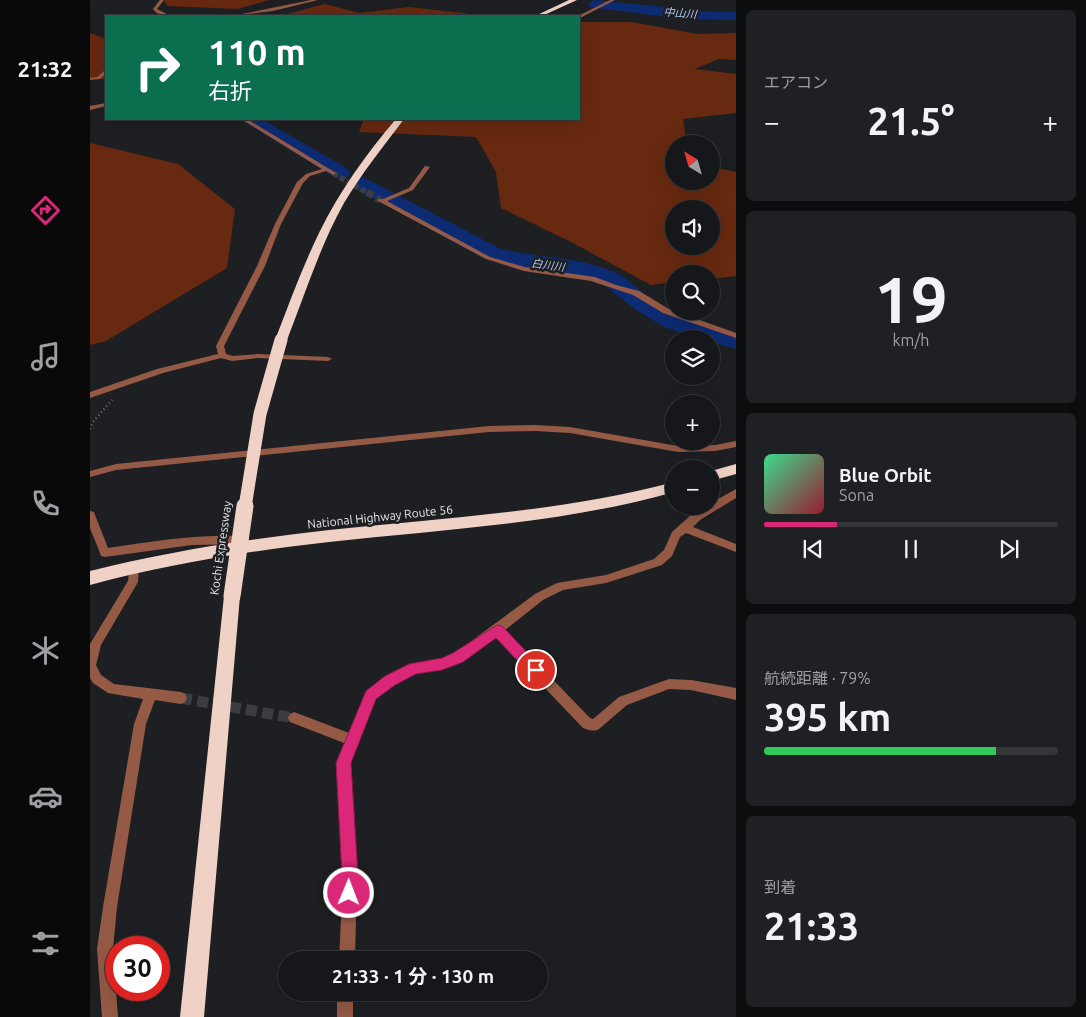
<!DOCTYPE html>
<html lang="ja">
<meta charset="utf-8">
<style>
:root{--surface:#16171a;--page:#1f2023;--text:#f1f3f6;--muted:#9e9fa2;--line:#353639;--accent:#db2777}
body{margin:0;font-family:Ubuntu,"Noto Sans JP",sans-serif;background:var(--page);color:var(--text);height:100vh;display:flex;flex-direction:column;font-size:19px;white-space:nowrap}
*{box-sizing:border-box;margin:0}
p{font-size:16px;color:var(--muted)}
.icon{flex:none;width:28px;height:28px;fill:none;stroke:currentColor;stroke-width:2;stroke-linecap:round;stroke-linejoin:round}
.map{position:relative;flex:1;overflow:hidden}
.details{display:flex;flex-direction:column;gap:10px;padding:10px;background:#0c0d0e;width:350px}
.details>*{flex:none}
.banner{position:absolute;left:15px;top:15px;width:475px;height:105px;border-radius:0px;box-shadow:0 5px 20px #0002,0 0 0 1px var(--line);background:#0b6e4f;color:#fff;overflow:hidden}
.needle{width:32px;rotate:323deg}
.tools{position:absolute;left:575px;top:135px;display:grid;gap:10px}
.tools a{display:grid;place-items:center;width:55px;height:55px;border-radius:50%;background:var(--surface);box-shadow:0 5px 20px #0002,0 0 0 1px var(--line);font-size:25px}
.speed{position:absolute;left:15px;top:936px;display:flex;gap:10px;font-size:25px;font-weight:700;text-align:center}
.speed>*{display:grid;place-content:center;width:65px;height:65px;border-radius:50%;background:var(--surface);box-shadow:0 5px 20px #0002,0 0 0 1px var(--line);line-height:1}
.speed .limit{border:8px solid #d22;background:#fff;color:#111}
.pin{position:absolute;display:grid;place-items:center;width:42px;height:42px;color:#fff;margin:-21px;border:2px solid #fff;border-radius:50%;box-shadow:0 1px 5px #0007}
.me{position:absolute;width:55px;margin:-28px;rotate:1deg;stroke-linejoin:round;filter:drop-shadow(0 0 4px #0008)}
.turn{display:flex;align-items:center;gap:18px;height:105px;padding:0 20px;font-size:22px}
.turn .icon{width:65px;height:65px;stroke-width:2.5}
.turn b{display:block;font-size:35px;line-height:42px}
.big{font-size:38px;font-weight:700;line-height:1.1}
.details .widget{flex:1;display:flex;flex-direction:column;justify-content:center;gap:8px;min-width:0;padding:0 18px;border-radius:8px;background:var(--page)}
.details .dial{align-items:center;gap:0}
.dial b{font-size:65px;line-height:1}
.song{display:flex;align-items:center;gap:15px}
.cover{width:60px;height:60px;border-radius:8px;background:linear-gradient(135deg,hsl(150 70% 55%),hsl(350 70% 35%))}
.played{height:5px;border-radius:2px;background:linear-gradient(90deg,var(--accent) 25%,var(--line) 25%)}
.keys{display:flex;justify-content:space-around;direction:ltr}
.heat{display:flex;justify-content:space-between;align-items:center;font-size:28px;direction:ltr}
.charge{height:8px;border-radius:4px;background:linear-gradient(90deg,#34c759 79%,var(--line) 0)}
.trip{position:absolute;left:188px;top:951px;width:270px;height:50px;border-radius:25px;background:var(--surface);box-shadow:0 5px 20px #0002,0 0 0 1px var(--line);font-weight:700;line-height:50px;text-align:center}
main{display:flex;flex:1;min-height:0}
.menu{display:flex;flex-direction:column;width:90px;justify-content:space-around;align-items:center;background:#09090a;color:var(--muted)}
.menu .icon{width:35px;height:35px}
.menu .selected{color:var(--accent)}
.menu b{font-size:22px;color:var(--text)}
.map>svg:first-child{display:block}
</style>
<main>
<nav class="menu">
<b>21:32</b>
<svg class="icon selected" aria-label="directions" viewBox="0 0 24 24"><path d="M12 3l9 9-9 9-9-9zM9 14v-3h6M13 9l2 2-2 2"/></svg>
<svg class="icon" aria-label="music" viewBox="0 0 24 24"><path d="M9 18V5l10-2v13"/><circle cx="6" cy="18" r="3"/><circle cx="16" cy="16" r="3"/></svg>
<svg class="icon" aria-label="phone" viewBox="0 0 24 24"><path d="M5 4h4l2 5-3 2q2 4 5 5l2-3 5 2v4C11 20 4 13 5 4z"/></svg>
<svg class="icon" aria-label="climate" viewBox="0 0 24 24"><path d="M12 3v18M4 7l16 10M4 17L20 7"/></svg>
<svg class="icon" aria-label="car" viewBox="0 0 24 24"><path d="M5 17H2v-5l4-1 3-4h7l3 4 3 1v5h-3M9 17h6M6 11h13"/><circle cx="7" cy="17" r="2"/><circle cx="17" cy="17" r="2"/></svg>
<svg class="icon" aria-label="filters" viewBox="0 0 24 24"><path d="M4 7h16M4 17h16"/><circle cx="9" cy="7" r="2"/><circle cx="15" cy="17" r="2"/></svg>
</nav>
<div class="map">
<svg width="646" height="1017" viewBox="0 0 646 1017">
<rect width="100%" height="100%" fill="#1e1f22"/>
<path fill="#672910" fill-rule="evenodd" d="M74 0H179L147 9 77 6Z
M235 4 269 13 319 7 399 16H189Z
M489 22H542L607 34 646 33V60L629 59 605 69 646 74V113L593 119 597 144H584V181H621V167L646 172V276L621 279V274H584V282L561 285 481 242 411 208 406 172 386 137 269 132 274 119H489ZM584 209H621V246H584Z
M0 33 16 39V79H0Z
M0 143 88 164 145 209 137 268 16 341 0 345Z"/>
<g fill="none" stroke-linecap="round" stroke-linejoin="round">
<path fill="#0c2b72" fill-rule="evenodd" d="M504 0 566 6 594 11 646 12V20L594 19 500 7 498 4Z
M153 119H172L258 169 260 173 258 177 251 179 244 177 155 122Z
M270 177 277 179 409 248C445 258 495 257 528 274 540 280 550 292 562 299 588 317 616 325 646 334V349L621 342V339H611L574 327 545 309 513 284 495 277 432 268 393 258 263 187 261 183 263 179Z"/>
<path stroke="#3c3d40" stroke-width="5.5" stroke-dasharray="5.5 2.5" stroke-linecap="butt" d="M243 173 279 194"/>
<path stroke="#3c3d40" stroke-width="7" stroke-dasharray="7 4" stroke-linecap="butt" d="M277 192 290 200"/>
<path stroke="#3c3d40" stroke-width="11" stroke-dasharray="11 5.5" stroke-linecap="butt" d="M91 698 204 718"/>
<path stroke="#6d6e71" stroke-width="2.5" stroke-dasharray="1 3" stroke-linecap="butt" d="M0 429 3 422 22 400"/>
<path fill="#955a45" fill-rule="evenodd" d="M70 0H74L67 9 81 16C74 16 67 15 63 9Z
M221 0H228L183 11 142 16Z
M520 0H525L490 18 488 16Z
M14 71H16V74L10 79 0 80V78L7 77Z
M16 103V106L0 110V106Z
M151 119H157L246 173 243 175 236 171 220 176 213 183 191 224 175 266 134 346 136 354 143 356 168 354 238 357 242 359 238 361 168 358 142 361 131 358 73 373 0 398V392L67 369 128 354 126 346 167 266 185 224 207 182 216 174 232 169Z
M335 166 340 167 323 190 297 201 400 257 435 267 505 277 526 285 549 291 579 309 646 333V338L573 313 543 295 501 281 434 271 396 259 288 201V199H293L319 188Z
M445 425 480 427 588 446 625 445 646 441V447L625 451 588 452 480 433 445 431 399 432 26 470 0 477V471L26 464 399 426Z
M646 489V498L610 520 603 527 646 544V552L596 533 590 537 582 556 572 565 516 583 473 590 453 600 415 630 500 718 503 719 529 697 579 679 601 680 646 688V700L601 690 579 689 537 705 509 729C504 732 498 730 493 728L406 637 372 662 352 669 326 673 304 684 286 699 260 763 267 876 265 960H249L253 876 246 763 254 743 200 722 198 718 200 714 204 712 259 733 277 691 296 676 324 663 352 659 364 654 445 594 467 583 516 575 564 559 574 550 582 532 602 514 616 506H621V503Z
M0 511 4 512 5 515 18 548C64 541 108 534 154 536L158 537 159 540 158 543 154 544 102 545 15 557 11 556 10 553 0 528Z
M44 562 48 563 49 566 48 582 11 645 6 665 11 675 24 684 91 692 95 694 97 698 95 702 91 704 65 700 56 724 27 907 23 949 28 1017H12L7 949 13 907 44 724 53 699 18 693 3 683 0 678V644L38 581 40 563Z
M247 992H263V1017H247Z"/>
<path fill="#f0d1c6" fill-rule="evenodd" d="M479 0H487L452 16H445Z
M306 119H314C293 147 272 173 254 203 230 246 215 294 197 340L191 344 187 343 185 340C199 304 212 268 229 233 249 192 276 154 306 119Z
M646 464V474L621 481V471Z
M584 482V492C471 524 354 529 239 542 158 551 79 564 0 585V571C79 551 158 539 239 530 354 518 471 512 584 482Z
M142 589 148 591 150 596 114 1017H90L134 596 136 591Z"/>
<path stroke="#f0d1c6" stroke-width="13" d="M155 507 170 414 191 340"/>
<path stroke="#f0d1c6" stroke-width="17" d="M142 596 155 506"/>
</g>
<path fill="#db2777" stroke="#8e194d" d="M407 625 412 626 450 666 452 670 450 675 446 676 441 675 406 638 373 662 352 670 326 674 305 685 286 699 261 763 268 876V893L265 899 259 901 253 899 251 893 252 876 246 763 276 691 295 676 319 664 352 658 363 653Z"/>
<g text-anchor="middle" stroke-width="5" stroke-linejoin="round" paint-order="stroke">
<g font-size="11" font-style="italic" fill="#b1c7f1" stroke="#1e1f22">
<text transform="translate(590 13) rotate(5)" y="4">中山川</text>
<text transform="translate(458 265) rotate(8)" y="4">白川川</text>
</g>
<g font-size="12" fill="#e5e6e8" stroke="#1e1f22">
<text transform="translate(290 517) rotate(-6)" y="4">National Highway Route 56</text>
<text transform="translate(131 548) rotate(-82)" y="4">Kochi Expressway</text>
</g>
</g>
</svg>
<div class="tools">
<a><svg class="needle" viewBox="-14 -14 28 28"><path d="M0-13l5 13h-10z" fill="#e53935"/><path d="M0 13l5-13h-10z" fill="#9e9fa2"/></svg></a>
<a><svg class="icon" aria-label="sound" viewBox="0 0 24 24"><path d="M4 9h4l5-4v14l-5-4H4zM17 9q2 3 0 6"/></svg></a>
<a><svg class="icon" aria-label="search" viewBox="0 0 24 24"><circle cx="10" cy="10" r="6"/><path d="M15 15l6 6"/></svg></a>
<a><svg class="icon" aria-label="layers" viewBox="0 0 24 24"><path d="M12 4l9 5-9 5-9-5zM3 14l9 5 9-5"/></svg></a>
<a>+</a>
<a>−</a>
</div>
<div class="speed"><div class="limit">30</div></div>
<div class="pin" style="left:446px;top:670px;background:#d93025"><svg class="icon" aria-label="arrive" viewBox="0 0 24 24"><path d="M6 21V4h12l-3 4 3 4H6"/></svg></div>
<svg class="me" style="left:259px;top:893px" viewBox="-20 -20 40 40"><circle r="17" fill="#db2777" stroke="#fff" stroke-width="3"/><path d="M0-11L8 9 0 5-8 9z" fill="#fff"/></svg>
<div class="trip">21:33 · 1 分 · 130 m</div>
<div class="banner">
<div class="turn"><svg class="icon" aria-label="right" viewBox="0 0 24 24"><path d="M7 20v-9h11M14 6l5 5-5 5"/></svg><div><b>110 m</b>右折</div></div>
</div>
</div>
<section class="details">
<div class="widget"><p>エアコン</p>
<div class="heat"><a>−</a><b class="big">21.5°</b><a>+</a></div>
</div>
<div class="widget dial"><b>19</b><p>km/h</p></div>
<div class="widget">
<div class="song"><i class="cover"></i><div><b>Blue Orbit</b><p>Sona</p></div></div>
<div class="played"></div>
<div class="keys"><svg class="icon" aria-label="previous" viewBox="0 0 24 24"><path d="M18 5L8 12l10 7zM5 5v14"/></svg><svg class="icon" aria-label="pause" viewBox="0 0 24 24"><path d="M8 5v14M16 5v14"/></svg><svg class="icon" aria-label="next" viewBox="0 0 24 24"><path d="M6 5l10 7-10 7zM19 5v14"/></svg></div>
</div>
<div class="widget"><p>航続距離 · 79%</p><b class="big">395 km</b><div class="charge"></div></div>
<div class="widget"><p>到着</p><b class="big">21:33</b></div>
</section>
</main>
